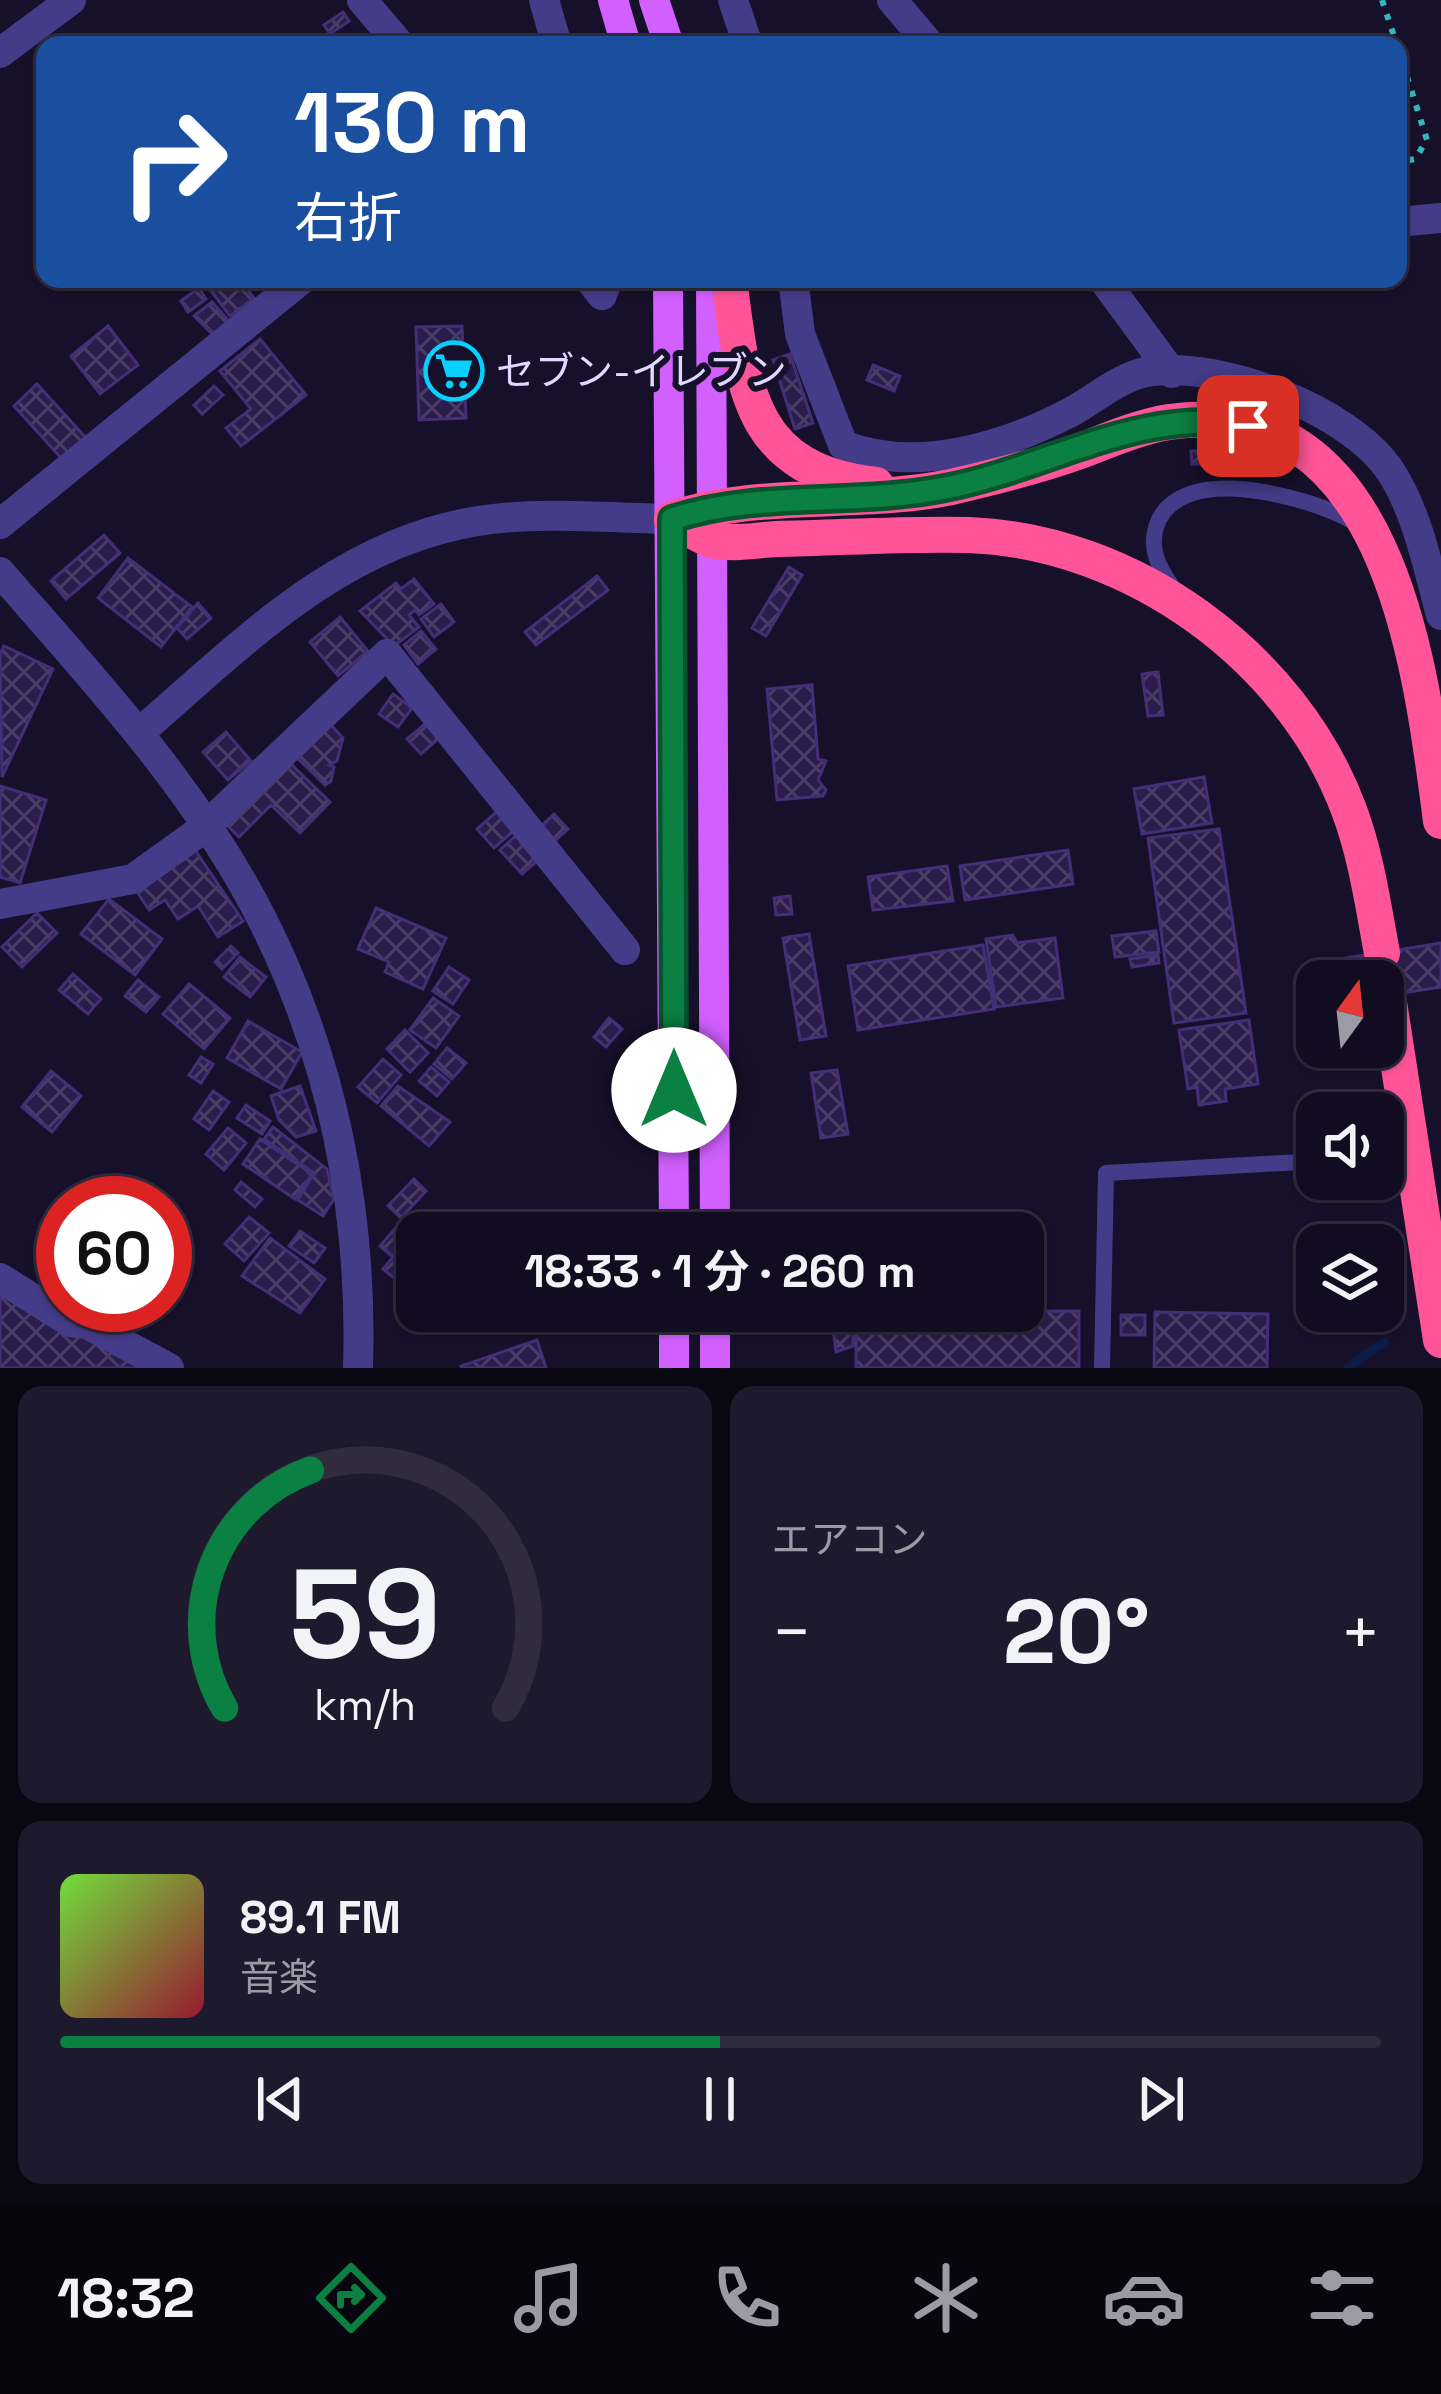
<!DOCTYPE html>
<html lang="ja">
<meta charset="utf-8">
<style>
:root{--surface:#110c20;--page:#1e1a2d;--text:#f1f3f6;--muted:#9c9ba5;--line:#302c3e;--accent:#0b8043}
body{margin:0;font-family:"Space Grotesk","Noto Sans JP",sans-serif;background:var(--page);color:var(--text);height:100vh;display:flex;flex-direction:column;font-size:45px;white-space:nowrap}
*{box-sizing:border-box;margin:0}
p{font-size:39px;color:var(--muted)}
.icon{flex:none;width:66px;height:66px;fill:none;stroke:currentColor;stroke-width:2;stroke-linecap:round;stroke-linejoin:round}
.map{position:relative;height:1368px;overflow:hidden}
.panel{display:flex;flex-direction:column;gap:18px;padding:18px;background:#090712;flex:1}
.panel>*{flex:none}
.hud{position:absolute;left:36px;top:36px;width:1371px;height:252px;border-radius:24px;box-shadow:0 3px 9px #0004,0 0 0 3px var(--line);background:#1a4fa0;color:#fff;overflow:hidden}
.needle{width:78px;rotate:15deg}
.controls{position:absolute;left:1296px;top:960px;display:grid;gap:24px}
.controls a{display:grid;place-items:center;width:108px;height:108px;border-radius:24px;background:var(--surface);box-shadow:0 3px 9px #0004,0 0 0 3px var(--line);font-size:60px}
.speed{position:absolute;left:36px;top:1176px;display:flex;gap:24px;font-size:60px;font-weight:700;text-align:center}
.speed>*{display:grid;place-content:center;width:156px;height:156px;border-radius:50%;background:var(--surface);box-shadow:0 3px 9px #0004,0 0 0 3px var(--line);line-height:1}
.speed .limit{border:18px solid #d22;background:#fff;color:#111}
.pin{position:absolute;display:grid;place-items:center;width:102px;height:102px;color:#fff;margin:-51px;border-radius:24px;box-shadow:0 6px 18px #0006}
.me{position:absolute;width:132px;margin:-66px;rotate:0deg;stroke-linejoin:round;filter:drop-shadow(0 0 9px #0008)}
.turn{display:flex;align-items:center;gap:42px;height:252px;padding:0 60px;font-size:54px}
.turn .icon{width:156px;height:156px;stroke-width:2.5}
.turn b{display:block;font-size:84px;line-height:102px}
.big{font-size:90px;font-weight:700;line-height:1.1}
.panel .tile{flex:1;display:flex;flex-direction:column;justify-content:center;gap:18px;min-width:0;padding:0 42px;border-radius:24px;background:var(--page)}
.panel .dial{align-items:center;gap:0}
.dial svg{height:312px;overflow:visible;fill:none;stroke:var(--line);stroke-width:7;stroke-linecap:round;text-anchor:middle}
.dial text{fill:var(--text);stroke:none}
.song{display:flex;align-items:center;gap:36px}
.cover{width:144px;height:144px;border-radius:18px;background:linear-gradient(135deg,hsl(100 70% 55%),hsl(350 70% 35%))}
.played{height:12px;border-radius:6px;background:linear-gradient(90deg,var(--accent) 50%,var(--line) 50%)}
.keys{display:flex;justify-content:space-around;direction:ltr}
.heat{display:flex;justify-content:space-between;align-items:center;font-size:66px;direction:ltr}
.panel .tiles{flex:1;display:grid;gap:18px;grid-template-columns:1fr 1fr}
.tile:last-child{grid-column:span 2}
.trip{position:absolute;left:396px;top:1212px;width:648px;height:120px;border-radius:24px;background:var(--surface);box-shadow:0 3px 9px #0004,0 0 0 3px var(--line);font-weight:700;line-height:120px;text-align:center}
.tab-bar{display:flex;height:192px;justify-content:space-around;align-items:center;background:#07050d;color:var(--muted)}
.tab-bar .icon{width:84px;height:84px}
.tab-bar .selected{color:var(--accent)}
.tab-bar b{font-size:54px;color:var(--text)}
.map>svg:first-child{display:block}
</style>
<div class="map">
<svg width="1441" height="1368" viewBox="0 0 1441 1368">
<defs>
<pattern id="building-cross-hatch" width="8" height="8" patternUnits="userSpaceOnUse" patternTransform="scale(3)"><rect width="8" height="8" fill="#2a1c4b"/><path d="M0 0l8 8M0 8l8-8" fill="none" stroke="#493c66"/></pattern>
</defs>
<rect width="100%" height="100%" fill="#17102a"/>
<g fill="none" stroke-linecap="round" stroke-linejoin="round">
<path stroke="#0b1c49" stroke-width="9" d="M1347 1368 1384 1342"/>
</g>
<path fill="url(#building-cross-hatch)" stroke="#432e77" stroke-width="3" d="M343 12 349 21 330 34 324 25Z
M202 279H239L254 298 230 316Z
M199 288 206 299 188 312 181 301Z
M212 302 229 321 213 335 194 316Z
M108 326 138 365 100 394 71 356Z
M462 326 466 418 419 420 416 327Z
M260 339 306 395 241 446 226 428 251 409 220 371Z
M790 354 813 423 795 429 773 360Z
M873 365 900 376 894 391 867 380Z
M37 384 86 438 62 459 14 406Z
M214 386 223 395 202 414 194 405Z
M1191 451H1230V464H1192Z
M104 535 120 553 66 599 51 581Z
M128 558 192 607 161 647 98 598Z
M789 567 802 575 766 636 752 628Z
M597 576 608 590 536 645 525 632Z
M414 579 434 604 419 615 415 610 409 615 419 627 394 646 360 611 396 583 401 589Z
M198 603 211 618 187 639 177 628Z
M441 604 454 622 434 637 421 619Z
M340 617 368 651 338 676 310 642Z
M421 631 436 649 418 664 404 645Z
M4 646 53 669 2 777 0 654Z
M1158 672 1163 715 1148 716 1142 674Z
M812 685 818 759 826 761 818 780 826 790 823 796 777 800 767 689Z
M393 694 412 708 398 727 379 714Z
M328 722 343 738 337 761 329 765 334 767 331 781 325 785 292 753Z
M426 723 439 738 421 754 407 739Z
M226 732 251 761 228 780 203 752Z
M291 764 330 802 300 833 271 805 239 837 223 821Z
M1204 777 1212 823 1142 834 1134 789Z
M0 786 46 800 20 883 0 877Z
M501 808 518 827 494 848 477 829Z
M554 814 568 829 553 843 539 828Z
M1219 829 1246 1013 1174 1023 1148 838Z
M521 831 543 856 522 874 500 850Z
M195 850 243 921 218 937 198 906 178 919 165 900 149 910 135 889Z
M1068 850 1073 884 965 900 960 866Z
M947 866 953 901 873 910 868 877Z
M790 896 792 914 776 915 774 898Z
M109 899 162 939 135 975 81 934Z
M376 908 446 938 423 989 385 972 389 962 358 949Z
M37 913 57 933 22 967 2 947Z
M1156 931 1159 952 1115 957 1112 936Z
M809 934 826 1036 800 1040 783 938Z
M1013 935 1017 943 1055 938 1063 998 996 1007 986 939Z
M1441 943V987L1383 996V981H1324L1321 962Z
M983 945 994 1009 858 1030 848 966Z
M231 946 238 953 222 969 215 962Z
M1158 955 1159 963 1132 967 1130 959Z
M240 957 266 977 250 997 224 977Z
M449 967 469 980 453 1004 433 991Z
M73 974 101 999 88 1014 59 990Z
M138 980 159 997 146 1012 125 996Z
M189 984 230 1018 204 1049 163 1014Z
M433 998 459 1016 436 1048 410 1030Z
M609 1018 622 1029 606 1047 594 1037Z
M1249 1020 1258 1084 1225 1089 1226 1101 1199 1105 1197 1087 1188 1089 1179 1030Z
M248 1021 302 1052 281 1089 227 1058Z
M405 1030 428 1053 410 1072 387 1049Z
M447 1048 466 1063 452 1079 434 1064Z
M201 1057 213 1064 201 1083 189 1075Z
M383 1059 401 1075 377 1103 358 1087Z
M431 1067 449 1082 437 1096 419 1081Z
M837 1070 848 1134 821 1138 811 1073Z
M51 1071 81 1096 52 1132 22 1107Z
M300 1086 316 1131 296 1137 279 1120 271 1096Z
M398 1086 450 1122 429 1146 381 1106Z
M213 1091 229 1102 209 1130 194 1119Z
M246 1105 270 1121 262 1134 237 1118Z
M273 1127 327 1169 334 1199 323 1216 298 1200 314 1173 264 1139Z
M228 1128 246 1143 224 1170 206 1154Z
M260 1139 312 1174 295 1199 243 1164Z
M414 1179 426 1191 401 1218 388 1206Z
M241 1182 262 1199 255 1207 235 1190Z
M249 1217 269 1233 244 1261 225 1244Z
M398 1225 417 1241V1287L412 1293 383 1269 393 1257 380 1246Z
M300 1231 325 1248 314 1263 289 1246Z
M270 1238 325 1279 300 1313 242 1276Z
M1317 1268V1305L1313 1309 1295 1283Z
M0 1290 148 1368H0Z
M1079 1311V1368H856V1312Z
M1155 1312 1268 1314 1267 1368H1154Z
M1121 1315H1145V1335H1121Z
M792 1317H808L807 1332 781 1331V1321Z
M843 1317H854L853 1346 836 1352 832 1320Z
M537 1340 546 1368H462L461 1366Z"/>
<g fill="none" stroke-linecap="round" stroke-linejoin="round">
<path stroke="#30b9bc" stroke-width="6" stroke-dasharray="6 9" stroke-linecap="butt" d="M1382 0 1397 45
M1398 48 1427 140 1415 159 1398 162"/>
<path stroke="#453c89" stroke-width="16" d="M1173 588C1160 569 1149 551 1156 527 1177 460 1307 496 1352 521
M1102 1368 1106 1173 1317 1161"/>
<path stroke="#453c89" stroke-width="30" d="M362 0 400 45
M544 0 557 45
M733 0 748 45
M589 279 602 295 608 279
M793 279 800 334 843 445C915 474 1004 447 1071 412 1097 398 1121 375 1152 371 1223 362 1348 410 1389 469 1417 510 1428 568 1441 615
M1103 279 1172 373
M0 524 302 279
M0 904 133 879 204 828 387 654 625 950
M0 1278 70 1322 87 1324 169 1368"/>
<path stroke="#453c89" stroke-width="30" d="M892 0 930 45
M0 53 71 0
M1398 222 1441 218
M0 572C94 680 197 790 262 919 333 1059 363 1213 358 1368
M139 733C242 644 339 543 478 521 541 511 609 518 672 519"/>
<path stroke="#d160ff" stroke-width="30" d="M613 0 626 45
M654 0 669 45
M668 279 674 1233
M711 279 715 1233
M674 1311V1368
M715 1311V1368"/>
<path stroke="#ff5498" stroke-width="36" d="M729 279C743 385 747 471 876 485
M672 519C761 489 859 506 951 487 995 477 1040 466 1083 450 1111 439 1139 427 1169 422 1389 390 1421 665 1441 821
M672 519C684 525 699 536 712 540 731 545 757 540 776 539 840 538 905 533 969 535 1132 541 1292 657 1349 810 1366 855 1373 905 1382 953
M1388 996 1441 1340"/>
</g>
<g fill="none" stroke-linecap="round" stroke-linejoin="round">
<defs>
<path id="route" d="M674 1090 672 519C759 490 855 506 945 488 1046 469 1144 405 1248 426"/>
</defs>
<use href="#route" stroke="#07532c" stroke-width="30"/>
<use href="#route" stroke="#0b8043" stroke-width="21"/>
</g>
<defs>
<symbol id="supermarket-ring" viewBox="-11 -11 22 22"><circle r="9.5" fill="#17102a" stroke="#05d1ff" stroke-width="1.5"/><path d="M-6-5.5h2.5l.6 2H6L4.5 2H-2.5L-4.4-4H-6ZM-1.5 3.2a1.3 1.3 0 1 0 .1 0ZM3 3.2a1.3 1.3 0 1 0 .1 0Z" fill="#05d1ff"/></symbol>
</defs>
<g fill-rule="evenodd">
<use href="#supermarket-ring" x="421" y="338" width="66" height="66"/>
</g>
<g text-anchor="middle" stroke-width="12" stroke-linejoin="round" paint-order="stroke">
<g font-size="39" fill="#e1d9ff" stroke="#17102a" text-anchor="start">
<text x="496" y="385">セブン-イレブン</text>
</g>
</g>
</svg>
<div class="controls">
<a><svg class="needle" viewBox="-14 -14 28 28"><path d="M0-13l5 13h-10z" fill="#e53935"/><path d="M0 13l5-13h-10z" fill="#9c9ba5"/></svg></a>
<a><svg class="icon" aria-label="sound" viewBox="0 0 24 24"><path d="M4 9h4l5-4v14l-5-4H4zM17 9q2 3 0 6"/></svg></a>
<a><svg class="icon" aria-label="layers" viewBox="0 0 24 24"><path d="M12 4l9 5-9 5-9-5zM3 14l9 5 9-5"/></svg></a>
</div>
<div class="speed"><div class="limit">60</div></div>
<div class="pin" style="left:1248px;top:426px;background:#d93025"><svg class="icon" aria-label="arrive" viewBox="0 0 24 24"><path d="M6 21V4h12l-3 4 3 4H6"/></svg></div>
<svg class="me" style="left:674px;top:1090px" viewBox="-20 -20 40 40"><circle r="19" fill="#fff"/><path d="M0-13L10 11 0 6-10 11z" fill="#0b8043"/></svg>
<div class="trip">18:33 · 1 分 · 260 m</div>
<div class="hud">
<div class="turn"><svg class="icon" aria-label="right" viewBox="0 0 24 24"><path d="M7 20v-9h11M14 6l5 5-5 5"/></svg><div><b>130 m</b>右折</div></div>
</div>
</div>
<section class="panel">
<div class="tiles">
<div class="tile dial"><svg viewBox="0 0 100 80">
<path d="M14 69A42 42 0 1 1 86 69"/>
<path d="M14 69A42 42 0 0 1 36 8" stroke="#0b8043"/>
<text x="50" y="56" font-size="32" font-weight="700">59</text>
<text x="50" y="72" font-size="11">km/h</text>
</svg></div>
<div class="tile"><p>エアコン</p>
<div class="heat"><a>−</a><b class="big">20°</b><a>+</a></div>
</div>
<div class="tile">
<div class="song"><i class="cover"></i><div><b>89.1 FM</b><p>音楽</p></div></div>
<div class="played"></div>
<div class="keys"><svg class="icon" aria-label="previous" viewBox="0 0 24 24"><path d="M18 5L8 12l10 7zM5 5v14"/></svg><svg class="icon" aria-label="pause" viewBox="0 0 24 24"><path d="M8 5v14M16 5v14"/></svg><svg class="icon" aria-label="next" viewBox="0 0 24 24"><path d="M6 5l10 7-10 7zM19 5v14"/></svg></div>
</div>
</div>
</section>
<nav class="tab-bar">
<b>18:32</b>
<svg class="icon selected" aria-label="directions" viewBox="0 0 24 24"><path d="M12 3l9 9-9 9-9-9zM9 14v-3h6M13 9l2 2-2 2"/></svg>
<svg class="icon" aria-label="music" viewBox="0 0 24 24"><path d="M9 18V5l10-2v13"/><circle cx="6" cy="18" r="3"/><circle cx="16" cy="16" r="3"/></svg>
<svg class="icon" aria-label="phone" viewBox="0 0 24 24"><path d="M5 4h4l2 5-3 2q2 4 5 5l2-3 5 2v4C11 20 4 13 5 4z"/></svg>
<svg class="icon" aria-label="climate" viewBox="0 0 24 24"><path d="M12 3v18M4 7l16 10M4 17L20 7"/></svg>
<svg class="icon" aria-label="car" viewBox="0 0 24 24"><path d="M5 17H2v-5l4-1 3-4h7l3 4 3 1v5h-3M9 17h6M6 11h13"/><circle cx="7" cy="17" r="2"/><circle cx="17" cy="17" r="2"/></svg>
<svg class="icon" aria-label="filters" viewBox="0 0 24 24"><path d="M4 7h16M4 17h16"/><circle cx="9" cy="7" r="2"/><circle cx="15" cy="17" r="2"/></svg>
</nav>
